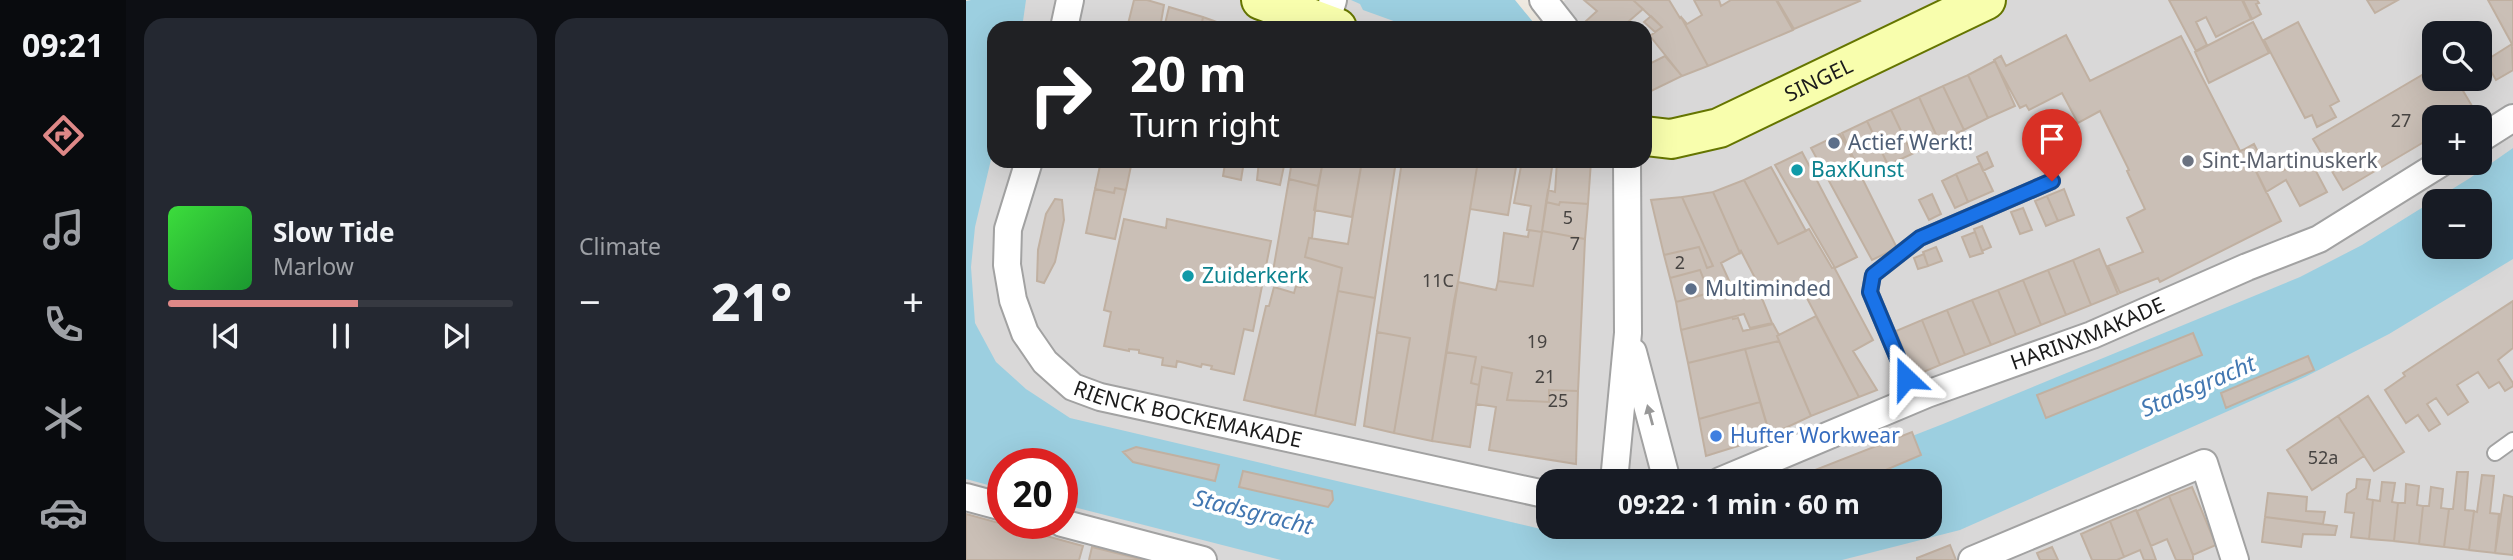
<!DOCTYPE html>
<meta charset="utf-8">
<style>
:root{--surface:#171b24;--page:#242831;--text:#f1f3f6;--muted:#9ea1a6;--line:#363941;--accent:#de8887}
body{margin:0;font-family:"Noto Sans",sans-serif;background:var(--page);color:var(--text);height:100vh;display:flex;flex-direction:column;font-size:26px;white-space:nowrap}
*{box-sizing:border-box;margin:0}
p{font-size:23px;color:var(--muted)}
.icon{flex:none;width:38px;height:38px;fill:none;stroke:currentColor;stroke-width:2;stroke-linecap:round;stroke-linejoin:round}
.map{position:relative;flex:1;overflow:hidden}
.sheet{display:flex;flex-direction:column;gap:18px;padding:18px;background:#0d0f14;width:840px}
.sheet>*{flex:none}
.hud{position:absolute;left:21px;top:21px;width:665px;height:147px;border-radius:21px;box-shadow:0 7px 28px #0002;background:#202124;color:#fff;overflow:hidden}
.buttons{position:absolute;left:1456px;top:21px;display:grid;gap:14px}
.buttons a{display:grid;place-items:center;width:70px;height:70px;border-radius:14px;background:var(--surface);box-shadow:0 7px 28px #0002;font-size:35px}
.speed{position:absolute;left:21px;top:448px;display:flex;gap:14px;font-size:35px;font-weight:700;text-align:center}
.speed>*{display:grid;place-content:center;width:91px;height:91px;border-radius:50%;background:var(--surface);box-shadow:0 7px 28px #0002;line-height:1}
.speed .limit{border:10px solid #d22;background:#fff;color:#111}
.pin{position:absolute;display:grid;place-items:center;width:60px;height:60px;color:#fff;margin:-72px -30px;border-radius:50% 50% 50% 0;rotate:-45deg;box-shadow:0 0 7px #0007}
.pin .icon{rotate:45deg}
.me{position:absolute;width:77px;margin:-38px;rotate:337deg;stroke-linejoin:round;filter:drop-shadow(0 0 5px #0008)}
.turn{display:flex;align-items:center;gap:24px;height:147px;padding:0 28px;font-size:32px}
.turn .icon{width:91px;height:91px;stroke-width:2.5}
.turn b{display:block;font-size:49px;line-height:60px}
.big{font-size:52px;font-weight:700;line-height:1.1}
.sheet .card{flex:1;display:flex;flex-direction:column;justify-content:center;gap:10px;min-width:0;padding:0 24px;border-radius:21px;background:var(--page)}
.song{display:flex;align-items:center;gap:21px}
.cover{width:84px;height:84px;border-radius:10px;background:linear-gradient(135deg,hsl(120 70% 55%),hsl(130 70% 35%))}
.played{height:7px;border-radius:4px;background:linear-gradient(90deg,var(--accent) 55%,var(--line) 55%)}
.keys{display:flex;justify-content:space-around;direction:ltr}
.heat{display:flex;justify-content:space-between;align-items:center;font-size:38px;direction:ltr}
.sheet .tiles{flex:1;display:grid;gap:18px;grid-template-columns:repeat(2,1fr)}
.trip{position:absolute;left:570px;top:469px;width:406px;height:70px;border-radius:21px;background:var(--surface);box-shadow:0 7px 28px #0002;font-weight:700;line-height:70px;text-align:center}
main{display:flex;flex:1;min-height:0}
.tab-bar{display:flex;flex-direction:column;width:126px;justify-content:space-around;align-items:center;background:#090b0e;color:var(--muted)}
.tab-bar .icon{width:49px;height:49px}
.tab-bar .on{color:var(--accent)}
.tab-bar b{font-size:32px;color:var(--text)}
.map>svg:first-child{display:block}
</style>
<main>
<nav class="tab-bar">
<b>09:21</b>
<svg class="icon on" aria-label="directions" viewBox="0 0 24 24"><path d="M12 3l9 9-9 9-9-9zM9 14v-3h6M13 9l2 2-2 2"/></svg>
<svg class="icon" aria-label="music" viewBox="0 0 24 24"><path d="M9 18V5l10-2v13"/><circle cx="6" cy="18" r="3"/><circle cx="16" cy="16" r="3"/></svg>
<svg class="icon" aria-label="phone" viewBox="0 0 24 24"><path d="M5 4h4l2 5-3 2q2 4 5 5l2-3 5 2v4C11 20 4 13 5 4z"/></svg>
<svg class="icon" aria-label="climate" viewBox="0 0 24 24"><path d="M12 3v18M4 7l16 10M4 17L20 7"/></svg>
<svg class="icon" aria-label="car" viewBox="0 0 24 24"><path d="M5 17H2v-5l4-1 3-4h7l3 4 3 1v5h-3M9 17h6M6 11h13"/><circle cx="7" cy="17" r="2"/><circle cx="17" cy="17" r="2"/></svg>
</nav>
<section class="sheet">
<div class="tiles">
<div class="card">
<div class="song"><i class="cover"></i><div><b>Slow Tide</b><p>Marlow</p></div></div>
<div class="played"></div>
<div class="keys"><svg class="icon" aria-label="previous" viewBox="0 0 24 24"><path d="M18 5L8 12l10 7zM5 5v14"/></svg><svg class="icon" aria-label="pause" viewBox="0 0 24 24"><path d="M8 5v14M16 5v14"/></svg><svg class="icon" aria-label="next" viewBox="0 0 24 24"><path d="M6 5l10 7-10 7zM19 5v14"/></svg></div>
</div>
<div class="card"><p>Climate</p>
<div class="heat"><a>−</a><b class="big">21°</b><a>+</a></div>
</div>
</div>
</section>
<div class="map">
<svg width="1547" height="560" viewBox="0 0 1547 560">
<rect width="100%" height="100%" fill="#eee9e0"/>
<path fill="#d9d8d8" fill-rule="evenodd" d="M51 0H525L555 28H44Z
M599 0H1547V160L1468 201 1371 271 907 481H583V527H738L665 549 162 468 8 349 0 214 28 96V161H679V28H569ZM1468 33H1514V79H1468ZM1468 117H1514V163H1468Z
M1547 242V560H841L964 527Z
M0 454 37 464V523H96V481L374 560H0Z"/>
<path fill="#9ccfe0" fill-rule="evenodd" d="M5 0H60L56 28H28V147L9 227 5 267 9 323 30 362 60 389 104 418 613 538 695 527H964V481H831L977 424 1334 277 1396 245 1504 178 1547 148V259L1423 334 1339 377 994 530 876 560H315L96 504V464H37V489L0 479V1ZM1468 201H1514V247H1468Z
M385 0H549L572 28H447L397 10 394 4Z"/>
<path fill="#cabfb6" stroke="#c0b0a1" stroke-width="2" d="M168 0H181L198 5 194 28H161Z
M618 0H667L677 9 655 28H626L620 21 631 11Z
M667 0H703L714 18 715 17 742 66 716 76 684 36 696 27Z
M728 0H753L755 6 765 0H810L827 30 742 66 715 17 721 24 736 15Z
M811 0H893L894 1 828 29Z
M1203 0H1276L1285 19 1250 37 1240 17 1230 22 1241 45 1230 51Z
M1277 0H1291L1293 3 1290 4 1295 14 1286 19Z
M1401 0H1432L1409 13Z
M1522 0H1547V46L1546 44Z
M203 7 237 17 235 28H198Z
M685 16 696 27 689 32 678 22Z
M237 17 267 28H235Z
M1287 22 1303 53 1243 83 1229 52Z
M1332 22 1373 101 1364 106 1370 117 1351 127 1346 115 1339 118 1298 40Z
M1100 35 1124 81 1215 36 1274 151 1279 149 1315 221 1194 282 1192 278 1154 293 1142 266 1177 252 1161 218 1179 209 1161 171 1163 170 1134 111 1112 123 1096 93 1063 110 1060 105 1054 108 1028 60 1035 56 1040 66Z
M1546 44 1547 70 1530 80 1519 61Z
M699 56 716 76 685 91 679 84V66Z
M1029 61 1049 106 1022 118 1002 75Z
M1468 68V79H1490L1509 111 1498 117H1468V136L1377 190 1347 139Z
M1002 75 1022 118 998 130 977 86Z
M977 86 998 130 973 141 953 97Z
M953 97 973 141 946 154 925 110Z
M925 110 946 154 922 165 901 121Z
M901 121 922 165 896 177 876 133Z
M874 134 931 248 906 260 845 148Z
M1288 144 1299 166 1304 164 1307 170 1314 167 1316 171 1343 158 1361 192 1334 206 1320 180 1300 192 1279 149Z
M836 152 891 257 869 268 809 165Z
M1021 152 1027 166 1017 171 1011 157Z
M135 161H166L160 190 149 188 148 193 129 189Z
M265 161H278L275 180 257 176 259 164 264 165Z
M293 161H319L314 185 291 180Z
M326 161H357L352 186 323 179Z
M357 161H396L386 217 348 210Z
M396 161H430L409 298 372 291 376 268 339 257 343 238 382 244Z
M436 161H512L466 441 428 433 444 338 411 332Z
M512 161H551L542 215 504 209Z
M556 161H587L576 232 561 230 565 206 548 203Z
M591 161H625L622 204 594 202 593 205 580 202 582 190 589 192Z
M1014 163 1027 191 1002 202 990 174Z
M805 167 840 231 812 244 778 180Z
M990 174 1002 202 989 208 976 181Z
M323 179 352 186 346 238H343L339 257 376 268 349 416 278 400 300 306H303L308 287 328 293 330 286 335 287 336 283 306 277Z
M778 180 812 244 843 229 866 268 868 267 907 340 887 351 911 390 893 397 833 283 800 299 775 251 774 253 747 192Z
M149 188 160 190 149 239 120 233 129 189 148 193Z
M1098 189 1108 215 1092 221 1081 196Z
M747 192 774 253 755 263 766 287 743 293 734 270 704 278 698 255 733 247 741 268 747 266 716 197Z
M966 194 975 214 963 220 953 200Z
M1081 196 1092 221 1080 226 1069 201Z
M716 197 747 266 741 268 733 247 698 255 685 200Z
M89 199 96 200 98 220 89 262 78 283 71 281 72 250 80 214Z
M580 202 593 205 594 202 622 204 619 239 576 231Z
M1057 208 1066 230 1054 234 1045 212Z
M158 219 200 228 201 219 305 241 287 331 278 329 268 374 245 369 246 366 236 364 235 367 211 361 210 367 196 365 197 358 173 353V350L163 349V351L138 346 145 312 138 310Z
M1016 226 1025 247 1016 251 1008 229Z
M563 230 576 232 567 286 532 281 538 233 562 237Z
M576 231 619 239 612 391 583 390V402L541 400 546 373 516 367 513 385 505 383 510 357 480 352 488 301 492 282 530 290 532 281 567 286Z
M1009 232 1017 253 1004 257 996 237Z
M970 247 976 261 962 266 957 252Z
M1133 249 1152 294 1125 305 1107 260Z
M958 254 962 266 952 269 948 258Z
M1107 260 1125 305 1100 315 1082 270Z
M734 270 743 293 710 302 704 278Z
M1082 270 1100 315 1075 325 1057 280Z
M1057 280 1075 325 1050 335 1032 290Z
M789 281 806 323 784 328 778 314 715 330 710 302Z
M1032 290 1050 335 1025 345 1006 300Z
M372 291 409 298 389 425 349 416Z
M1006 300 1025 345 999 355 981 310Z
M1547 301V348L1532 360 1547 383V386L1539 391 1533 382 1523 388 1512 372 1491 385 1502 402 1482 415 1470 398 1461 404 1474 424 1463 431 1452 415 1440 423 1419 390 1439 376 1437 373Z
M981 310 999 355 974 365 956 320Z
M850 316 893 397 845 416 811 336Z
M767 317V319L772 318 777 331 807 324 813 335 811 336 813 341 722 363 715 330Z
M956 320 974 365 948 376 930 331Z
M411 332 444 338 428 433 398 426Z
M1227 333 1236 355 1080 418 1071 395Z
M813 341 845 416 804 435 779 349Z
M779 349 794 402 733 419 722 363Z
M480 352 510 357 505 383 513 385 504 447 466 441Z
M1342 356 1348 370 1260 408 1255 393Z
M516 367 546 373 541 400 583 402V390L612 391 610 464 523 450 530 407 510 404Z
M1402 396 1438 452 1408 471 1372 416Z
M794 402 804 436 740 456 733 419Z
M1372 416 1398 456 1346 490 1321 450Z
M946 432 955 455 894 481H853L849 470Z
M170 447 253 465 249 481 167 462 157 452Z
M277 471 366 491 367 500 362 507 273 487Z
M1491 472H1502L1499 510 1508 511 1503 550 1478 547 1483 509H1487Z
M1516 475 1528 476 1524 513 1533 514 1529 553 1503 550 1508 511 1511 512Z
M1391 479 1404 480 1401 499 1407 500 1403 539 1385 537 1388 513 1379 512 1381 494 1390 488Z
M1416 482 1429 483 1426 502 1432 503 1428 541 1403 539 1407 500 1414 501Z
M1440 484 1453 486 1451 505 1457 506 1453 544 1428 541 1432 503H1439Z
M1226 487 1250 545 1227 555 1203 496Z
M1465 487 1477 489 1475 508 1483 509 1478 547 1453 544 1457 506H1463Z
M1302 493 1341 497 1340 511 1359 512 1357 524 1299 517Z
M1538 495 1547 497V555L1529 553Z
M1203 496 1227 555V560H1210L1201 539 1185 546 1171 511Z
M1170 510 1185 546 1190 560H1178L1174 550 1158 557 1144 521Z
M0 514 117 546 113 560H0Z
M1299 517 1371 526 1369 535 1337 534 1335 547 1296 542Z
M1144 521 1158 557 1151 560H1126L1115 534Z
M984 545 990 560H951V558Z
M126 547 178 560H123Z
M1086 547 1092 560H1074L1071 553Z"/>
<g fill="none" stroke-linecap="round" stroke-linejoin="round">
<defs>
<path id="lane" d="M949 399 904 292 907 275 954 238 1086 181
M1529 453 1547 440"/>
<g id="street">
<path d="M577 0 599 28"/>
<path d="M360 24 367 0"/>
<path d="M98 28 104 0"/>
<path d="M1514 139 1547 118"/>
<path id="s1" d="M63 161 42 229 41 265 47 300 59 333 79 362 107 387 134 397 583 495"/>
<path d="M667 352 701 481"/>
<path d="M648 481 662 333 661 161"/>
<path id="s2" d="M754 481 961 394 1126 335 1281 267 1353 239 1475 163"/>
<path d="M0 497 37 507"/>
<path d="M96 523 237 560"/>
<path d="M1006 560 1238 463 1269 560"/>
</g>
<g id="secondary">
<path d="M295 0 371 28"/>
<path id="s3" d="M679 136 705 139 753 128 1020 0"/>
</g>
</defs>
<use href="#lane" stroke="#a2a2a2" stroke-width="18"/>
<use href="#street" stroke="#a2a2a2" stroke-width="30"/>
<use href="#secondary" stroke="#657500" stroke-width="42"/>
<use href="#lane" stroke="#fff" stroke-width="14"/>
<use href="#street" stroke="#fff" stroke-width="26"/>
<use href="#secondary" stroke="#f8fead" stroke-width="38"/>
</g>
<defs><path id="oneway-solid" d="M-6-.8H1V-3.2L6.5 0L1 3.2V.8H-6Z" transform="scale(1.75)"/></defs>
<use fill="#989898" href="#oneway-solid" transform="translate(684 415) rotate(-105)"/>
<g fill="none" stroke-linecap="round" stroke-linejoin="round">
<defs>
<path id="route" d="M940 378 904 292 907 275 954 238 1086 181"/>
</defs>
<use href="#route" stroke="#114b97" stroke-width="18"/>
<use href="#route" stroke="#1a73e8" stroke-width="12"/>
</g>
<g fill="#5c6f8a" stroke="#fff" stroke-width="2.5">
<circle cx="868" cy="143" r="7"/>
<circle cx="725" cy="289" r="7"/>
</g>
<circle fill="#6b7280" stroke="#fff" stroke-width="2.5" cx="1222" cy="161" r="7"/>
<g fill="#0f9aa8" stroke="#fff" stroke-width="2.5">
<circle cx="831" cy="170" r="7"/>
<circle cx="222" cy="276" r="7"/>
</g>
<circle fill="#3f7fe0" stroke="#fff" stroke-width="2.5" cx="750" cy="436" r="7"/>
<g text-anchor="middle" stroke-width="7" stroke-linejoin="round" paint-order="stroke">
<g font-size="18" fill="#474442">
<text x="1435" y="127">27</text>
<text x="602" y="224">5</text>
<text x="609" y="250">7</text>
<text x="714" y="269">2</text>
<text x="472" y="287">11C</text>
<text x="571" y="348">19</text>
<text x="579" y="383">21</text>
<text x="592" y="407">25</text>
<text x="1357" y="464">52a</text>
</g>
<g font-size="21" fill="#1b1b1b" stroke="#fff">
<text dy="7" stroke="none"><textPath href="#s3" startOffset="186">SINGEL</textPath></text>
<text dy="7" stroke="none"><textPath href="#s2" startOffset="396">HARINXMAKADE</textPath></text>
<text dy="7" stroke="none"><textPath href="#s1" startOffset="369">RIENCK BOCKEMAKADE</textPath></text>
</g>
<g font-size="21" fill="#4e5e75" stroke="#fff" text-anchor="start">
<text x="882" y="150">Actief Werkt!</text>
<text x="739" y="296">Multiminded</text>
</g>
<g font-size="21" fill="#5b616d" stroke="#fff" text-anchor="start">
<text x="1236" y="168">Sint-Martinuskerk</text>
</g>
<g font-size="21" fill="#0d838f" stroke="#fff" text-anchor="start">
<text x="845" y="177">BaxKunst</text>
<text x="236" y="283">Zuiderkerk</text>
</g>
<g font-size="21" fill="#366cbe" stroke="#fff" text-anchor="start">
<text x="764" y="443">Hufter Workwear</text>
</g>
<g font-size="23" font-style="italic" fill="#4277b1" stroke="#fff">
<text transform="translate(1232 386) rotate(-23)" y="8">Stadsgracht</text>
<text transform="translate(287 512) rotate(14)" y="8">Stadsgracht</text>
</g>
</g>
</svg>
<div class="buttons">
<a><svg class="icon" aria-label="search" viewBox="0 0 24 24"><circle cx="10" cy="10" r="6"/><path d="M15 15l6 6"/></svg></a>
<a>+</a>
<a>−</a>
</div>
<div class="speed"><div class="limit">20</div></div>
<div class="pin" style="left:1086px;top:181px;background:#d93025"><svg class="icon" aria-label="arrive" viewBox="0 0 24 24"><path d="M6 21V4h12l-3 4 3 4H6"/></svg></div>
<svg class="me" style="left:940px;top:378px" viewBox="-20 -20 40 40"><path d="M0-17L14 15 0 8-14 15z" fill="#1a73e8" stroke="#fff" stroke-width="4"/></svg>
<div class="trip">09:22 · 1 min · 60 m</div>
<div class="hud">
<div class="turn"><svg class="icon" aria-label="right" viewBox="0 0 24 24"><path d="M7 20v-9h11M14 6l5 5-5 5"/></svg><div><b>20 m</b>Turn right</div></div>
</div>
</div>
</main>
